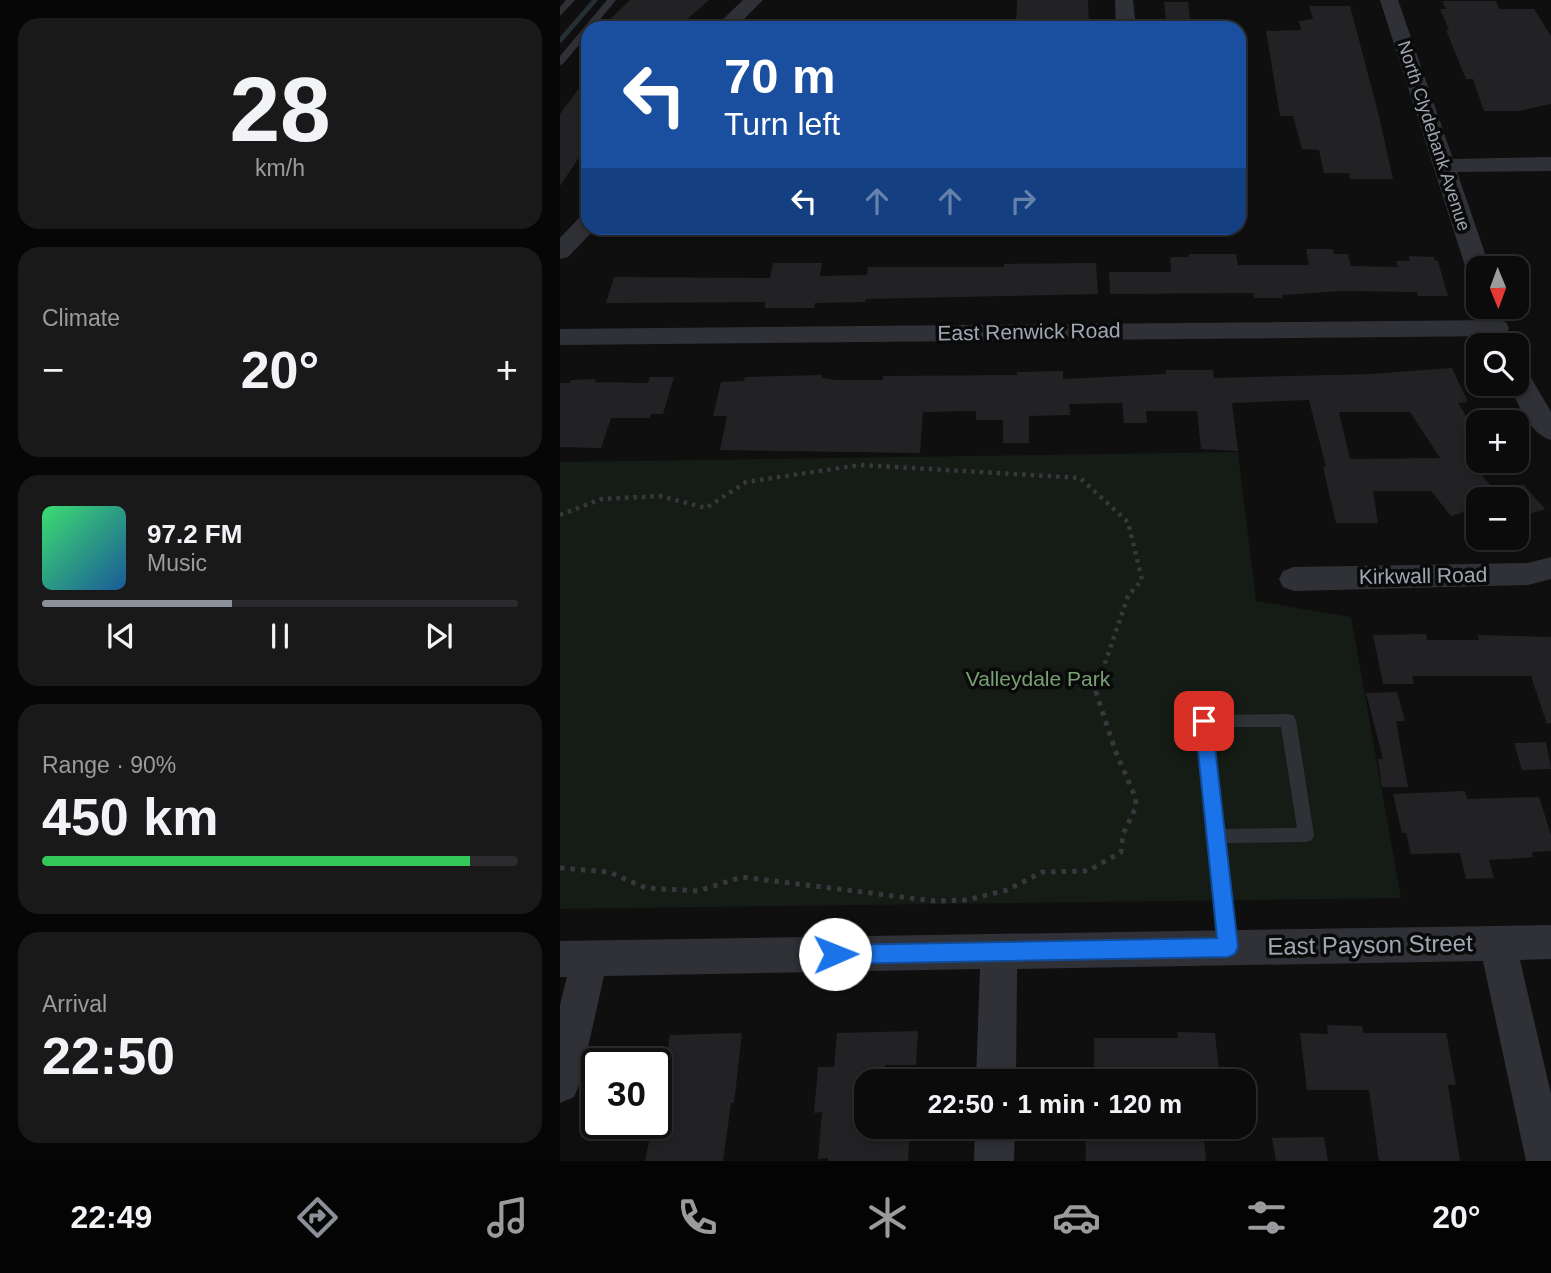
<!DOCTYPE html>
<meta charset="utf-8">
<style>
:root{--surface:#0b0b0c;--page:#19191a;--text:#f1f3f6;--muted:#9a9b9d;--line:#2b2b2d;--accent:#8c9099}
body{margin:0;font-family:Helvetica,sans-serif;background:var(--page);color:var(--text);height:100vh;display:flex;flex-direction:column;font-size:26px;white-space:nowrap}
*{box-sizing:border-box;margin:0}
p{font-size:23px;color:var(--muted)}
.icon{flex:none;width:38px;height:38px;fill:none;stroke:currentColor;stroke-width:2;stroke-linecap:round;stroke-linejoin:round}
.map{position:relative;flex:1;overflow:hidden}
.details{display:flex;flex-direction:column;gap:18px;padding:18px;background:#060607;width:560px}
.details>*{flex:none}
.guide{position:absolute;left:21px;top:21px;width:665px;height:214px;border-radius:21px;box-shadow:0 4px 10px #0003,0 0 0 2px var(--line);background:#1a4fa0;color:#fff;overflow:hidden}
.needle{width:46px;rotate:179deg}
.tools{position:absolute;left:906px;top:256px;display:grid;gap:14px}
.tools a{display:grid;place-items:center;width:63px;height:63px;border-radius:14px;background:var(--surface);box-shadow:0 4px 10px #0003,0 0 0 2px var(--line);font-size:35px}
.speed{position:absolute;left:21px;top:1048px;display:flex;gap:14px;font-size:35px;font-weight:700;text-align:center}
.speed>*{display:grid;place-content:center;width:91px;height:91px;border-radius:50%;background:var(--surface);box-shadow:0 4px 10px #0003,0 0 0 2px var(--line);line-height:1}
.speed .limit{border:4px solid #111;border-radius:10px;background:#fff;color:#111}
.pin{position:absolute;display:grid;place-items:center;width:60px;height:60px;color:#fff;margin:-30px;border-radius:14px;box-shadow:0 4px 10px #0006}
.me{position:absolute;width:77px;margin:-38px;rotate:89deg;stroke-linejoin:round;filter:drop-shadow(0 0 5px #0008)}
.turn{display:flex;align-items:center;gap:24px;height:147px;padding:0 28px;font-size:32px}
.turn .icon{width:91px;height:91px;stroke-width:2.5}
.turn b{display:block;font-size:49px;line-height:60px}
.lanes{display:flex;align-items:center;height:66px;padding:0 28px;background:#0003;justify-content:center;gap:35px;direction:ltr}
.lanes .off{opacity:.35}
.big{font-size:52px;font-weight:800;line-height:1.1}
.details .widget{flex:1;display:flex;flex-direction:column;justify-content:center;gap:10px;min-width:0;padding:0 24px;border-radius:21px;background:var(--page)}
.details .dial{align-items:center;gap:0}
.dial b{font-size:91px;line-height:1}
.song{display:flex;align-items:center;gap:21px}
.cover{width:84px;height:84px;border-radius:10px;background:linear-gradient(135deg,hsl(140 70% 55%),hsl(210 70% 35%))}
.played{height:7px;border-radius:4px;background:linear-gradient(90deg,var(--accent) 40%,var(--line) 40%)}
.keys{display:flex;justify-content:space-around;direction:ltr}
.heat{display:flex;justify-content:space-between;align-items:center;font-size:38px;direction:ltr}
.charge{height:10px;border-radius:5px;background:linear-gradient(90deg,#34c759 90%,var(--line) 0)}
.trip{position:absolute;left:294px;top:1069px;width:402px;height:70px;border-radius:21px;background:var(--surface);box-shadow:0 4px 10px #0003,0 0 0 2px var(--line);font-weight:800;line-height:70px;text-align:center}
.tabs{display:flex;height:112px;justify-content:space-around;align-items:center;background:#040405;color:var(--muted)}
.tabs .icon{width:49px;height:49px}
.tabs .current{color:var(--accent)}
.tabs b{font-size:32px;color:var(--text)}
main{display:flex;flex:1;min-height:0}
.map>svg:first-child{display:block}
</style>
<main>
<section class="details">
<div class="widget dial"><b>28</b><p>km/h</p></div>
<div class="widget"><p>Climate</p>
<div class="heat"><a>−</a><b class="big">20°</b><a>+</a></div>
</div>
<div class="widget">
<div class="song"><i class="cover"></i><div><b>97.2 FM</b><p>Music</p></div></div>
<div class="played"></div>
<div class="keys"><svg class="icon" aria-label="previous" viewBox="0 0 24 24"><path d="M18 5L8 12l10 7zM5 5v14"/></svg><svg class="icon" aria-label="pause" viewBox="0 0 24 24"><path d="M8 5v14M16 5v14"/></svg><svg class="icon" aria-label="next" viewBox="0 0 24 24"><path d="M6 5l10 7-10 7zM19 5v14"/></svg></div>
</div>
<div class="widget"><p>Range · 90%</p><b class="big">450 km</b><div class="charge"></div></div>
<div class="widget"><p>Arrival</p><b class="big">22:50</b></div>
</section>
<div class="map">
<svg width="991" height="1161" viewBox="0 0 991 1161">
<rect width="100%" height="100%" fill="#0f0f10"/>
<path fill="#151b15" d="M678 452 696 601 791 617 841 898 0 909V462Z"/>
<g fill="none" stroke-linecap="round" stroke-linejoin="round">
<path fill="#253034" fill-rule="evenodd" d="M32 0H38L2 42 0 43V37Z"/>
</g>
<path fill="#222224" fill-rule="evenodd" d="M70 0H149L117 28H41Z
M457 0H528L529 24 526 26H456Z
M882 1H936L939 9H974L991 36V104L958 111H924L913 79H906L886 30H889L880 9H886Z
M604 2H628L631 28H607Z
M749 6H790L819 116 833 179H790L789 173H764L759 150 742 149 733 116H720L706 31 741 30 739 21 753 19Z
M28 76V144L0 186V114Z
M746 249H773L774 254H788L791 266 838 267 836 261H850L849 256 874 257 875 261H878L888 296H858L857 292 781 291 722 295 723 298H694L693 293 550 294 549 272H611L610 258 612 257H629V254H676L678 265H749Z
M213 263H262L260 276 307 275 308 267H444V264L536 263 538 294 306 299 305 302 255 303 254 308H205V302L46 303 54 277 210 278Z
M892 368 908 402 898 403 919 436V472L936 492 963 484 985 509 957 518V499H919V514L915 509 891 516 871 491H813L818 523H776L763 467H766L749 400 672 403 678 451 641 449 637 411H586L587 423H564L562 403 509 404 510 415 469 416V443H443V420H416V411L363 412 360 453 160 450 167 416H153L161 382 184 381 185 377 262 375V378L277 380H323V376L457 375V372L503 371V379L606 374V370H653L654 378 811 374ZM779 412H850L880 458 790 459Z
M90 377H114L103 414H91L90 418H51L41 448 0 447V383H10L11 380 36 379 35 382 88 383Z
M866 634 867 640H919L918 635 991 637V723L987 724 971 676H852L854 684H823L813 635Z
M837 692 845 721H836L848 787H822L818 759H823L806 693Z
M986 742 991 769 962 770 954 743Z
M905 791 907 799 979 797 991 835V851L972 852 973 857 964 858 929 860 934 878 906 879 900 853 851 854 846 833H842L833 794Z
M767 1025 802 1026 803 1033H886L896 1085H888L900 1161H819L809 1090H747L740 1033 768 1034Z
M358 1031 356 1065H325L324 1082H306V1127H350L348 1161H268V1158L258 1159 262 1112 254 1113 258 1067H274L277 1033Z
M617 1032 655 1033 659 1072H630L631 1082H534V1038H618Z
M182 1033 174 1103H171L163 1161H85L90 1136H96V1069L100 1059H106L110 1035Z
M525 1127H643L646 1161H526Z
M764 1137 768 1161H716L712 1138Z"/>
<g fill="none" stroke-linecap="round" stroke-linejoin="round">
<path stroke="#36383d" stroke-width="4.5" stroke-dasharray="3.5 5" stroke-linecap="butt" d="M0 515 41 499 100 496 146 508 186 482 300 465 520 478 568 522 582 580 568 596 542 672"/>
<path stroke="#36383d" stroke-width="5" stroke-dasharray="4.5 6" stroke-linecap="butt" d="M0 868 49 872 86 888 138 891 182 877 374 901 407 900 447 890 482 872 528 871 561 852 563 834 575 809 576 799 555 750 536 692 542 670"/>
<path fill="#303136" fill-rule="evenodd" d="M6 0H15L0 16V7Z
M47 0H56L33 28H28V34L3 64 0 65V56Z
M728 714 733 715 736 720 754 835 752 840 746 842 665 843 677 947 674 953 668 955 662 953 659 947 636 721 639 716 644 715ZM652 727H721L737 828 664 829Z"/>
<path fill="#303136" fill-rule="evenodd" d="M183 0H203L175 28H154Z
M555 0H573L576 28H556Z
M820 0H838L893 159 991 157V171L897 172 930 268H919V279L911 277 907 272Z
M28 215V228H36L8 257 0 259V238L20 217Z
M937 320 946 322 949 328 946 334 937 336 0 345V329Z
M957 366 966 369 991 412V440C969 434 958 403 948 383H957Z
M991 557V579L968 585 734 591 723 587 719 579 723 571 734 567 968 563Z
M991 925V959L960 960 991 1094V1161H966L923 961 457 969 456 1082H416L420 969 44 976 20 1083 14 1097 0 1103V1005L7 977H0V941Z
M415 1127H455L454 1161H414Z"/>
</g>
<path fill="#1a73e8" stroke="#114b97" stroke-width="2" d="M644 714 650 716 652 721 678 947 675 954 668 957 275 964 268 961 266 954 268 947 275 945 657 938 635 721 638 716Z"/>
<g text-anchor="middle" stroke-width="7" stroke-linejoin="round" paint-order="stroke">
<g font-size="18" fill="#9fa7b3" stroke="#0a0a0b">
<text transform="translate(874 136) rotate(72)" y="6">North Clydebank Avenue</text>
</g>
<g font-size="21" fill="#9fa7b3" stroke="#0a0a0b">
<text transform="translate(469 332) rotate(-1)" y="7">East Renwick Road</text>
<text transform="translate(863 576) rotate(-1)" y="7">Kirkwall Road</text>
</g>
<g font-size="21" fill="#77a073" stroke="#0a0a0b">
<text x="478" y="686">Valleydale Park</text>
</g>
<g font-size="24" fill="#9fa7b3" stroke="#0a0a0b">
<text transform="translate(810 945) rotate(-1)" y="8">East Payson Street</text>
</g>
</g>
</svg>
<div class="tools">
<a><svg class="needle" viewBox="-14 -14 28 28"><path d="M0-13l5 13h-10z" fill="#e53935"/><path d="M0 13l5-13h-10z" fill="#9a9b9d"/></svg></a>
<a><svg class="icon" aria-label="search" viewBox="0 0 24 24"><circle cx="10" cy="10" r="6"/><path d="M15 15l6 6"/></svg></a>
<a>+</a>
<a>−</a>
</div>
<div class="speed"><div class="limit">30</div></div>
<div class="pin" style="left:644px;top:721px;background:#d93025"><svg class="icon" aria-label="arrive" viewBox="0 0 24 24"><path d="M6 21V4h12l-3 4 3 4H6"/></svg></div>
<svg class="me" style="left:275px;top:954px" viewBox="-20 -20 40 40"><circle r="19" fill="#fff"/><path d="M0-13L10 11 0 6-10 11z" fill="#1a73e8"/></svg>
<div class="trip">22:50 · 1 min · 120 m</div>
<div class="guide">
<div class="turn"><svg class="icon" aria-label="left" viewBox="0 0 24 24"><path d="M17 20v-9H6M10 6l-5 5 5 5"/></svg><div><b>70 m</b>Turn left</div></div>
<div class="lanes"><svg class="icon" aria-label="left" viewBox="0 0 24 24"><path d="M17 20v-9H6M10 6l-5 5 5 5"/></svg><svg class="icon off" aria-label="ahead" viewBox="0 0 24 24"><path d="M12 20V5M6 11l6-6 6 6"/></svg><svg class="icon off" aria-label="ahead" viewBox="0 0 24 24"><path d="M12 20V5M6 11l6-6 6 6"/></svg><svg class="icon off" aria-label="right" viewBox="0 0 24 24"><path d="M7 20v-9h11M14 6l5 5-5 5"/></svg></div>
</div>
</div>
</main>
<nav class="tabs">
<b>22:49</b>
<svg class="icon current" aria-label="directions" viewBox="0 0 24 24"><path d="M12 3l9 9-9 9-9-9zM9 14v-3h6M13 9l2 2-2 2"/></svg>
<svg class="icon" aria-label="music" viewBox="0 0 24 24"><path d="M9 18V5l10-2v13"/><circle cx="6" cy="18" r="3"/><circle cx="16" cy="16" r="3"/></svg>
<svg class="icon" aria-label="phone" viewBox="0 0 24 24"><path d="M5 4h4l2 5-3 2q2 4 5 5l2-3 5 2v4C11 20 4 13 5 4z"/></svg>
<svg class="icon" aria-label="climate" viewBox="0 0 24 24"><path d="M12 3v18M4 7l16 10M4 17L20 7"/></svg>
<svg class="icon" aria-label="car" viewBox="0 0 24 24"><path d="M5 17H2v-5l4-1 3-4h7l3 4 3 1v5h-3M9 17h6M6 11h13"/><circle cx="7" cy="17" r="2"/><circle cx="17" cy="17" r="2"/></svg>
<svg class="icon" aria-label="filters" viewBox="0 0 24 24"><path d="M4 7h16M4 17h16"/><circle cx="9" cy="7" r="2"/><circle cx="15" cy="17" r="2"/></svg>
<b>20°</b>
</nav>
